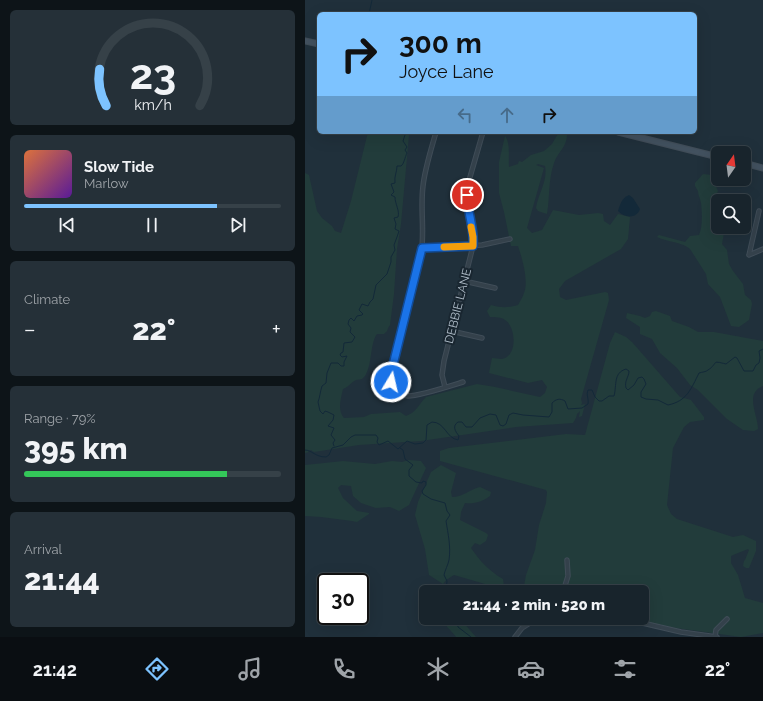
<!DOCTYPE html>
<meta charset="utf-8">
<style>
:root{--surface:#18242c;--page:#253038;--text:#f1f3f6;--muted:#9fa4a9;--line:#364148;--accent:#7dc3ff}
body{margin:0;font-family:Raleway,sans-serif;background:var(--page);color:var(--text);height:100vh;display:flex;flex-direction:column;font-size:15px;white-space:nowrap}
*{box-sizing:border-box;margin:0}
p{font-size:13px;color:var(--muted)}
.icon{flex:none;width:22px;height:22px;fill:none;stroke:currentColor;stroke-width:2;stroke-linecap:round;stroke-linejoin:round}
.map{position:relative;flex:1;overflow:hidden}
.side{display:flex;flex-direction:column;gap:10px;padding:10px;background:#0d1418;width:305px}
.side>*{flex:none}
.guide{position:absolute;left:12px;top:12px;width:380px;height:122px;border-radius:6px;box-shadow:0 4px 16px #0002,0 0 0 1px var(--line);background:#7dc3ff;color:#111;overflow:hidden}
.needle{width:26px;rotate:14deg}
.tools{position:absolute;left:406px;top:146px;display:grid;gap:8px}
.tools a{display:grid;place-items:center;width:40px;height:40px;border-radius:6px;background:var(--surface);box-shadow:0 4px 16px #0002,0 0 0 1px var(--line);font-size:20px}
.speed{position:absolute;left:12px;top:573px;display:flex;gap:8px;font-size:20px;font-weight:700;text-align:center}
.speed>*{display:grid;place-content:center;width:52px;height:52px;border-radius:50%;background:var(--surface);box-shadow:0 4px 16px #0002,0 0 0 1px var(--line);line-height:1}
.speed .limit{border:2px solid #111;border-radius:6px;background:#fff;color:#111}
.pin{position:absolute;display:grid;place-items:center;width:34px;height:34px;color:#fff;margin:-17px;border:2px solid #fff;border-radius:50%;box-shadow:0 1px 4px #0007}
.me{position:absolute;width:44px;margin:-22px;rotate:9deg;stroke-linejoin:round;filter:drop-shadow(0 0 3px #0008)}
.turn{display:flex;align-items:center;gap:14px;height:84px;padding:0 16px;font-size:18px}
.turn .icon{width:52px;height:52px;stroke-width:2.5}
.turn b{display:block;font-size:28px;line-height:34px}
.lanes{display:flex;align-items:center;height:38px;padding:0 16px;background:#0003;justify-content:center;gap:20px;direction:ltr}
.lanes .off{opacity:.35}
.big{font-size:30px;font-weight:800;line-height:1.1}
.side .card{flex:1;display:flex;flex-direction:column;justify-content:center;gap:6px;min-width:0;padding:0 14px;border-radius:6px;background:var(--page)}
.side .dial{align-items:center;gap:0}
.dial svg{height:104px;overflow:visible;fill:none;stroke:var(--line);stroke-width:7;stroke-linecap:round;text-anchor:middle}
.dial text{fill:var(--text);stroke:none}
.song{display:flex;align-items:center;gap:12px}
.cover{width:48px;height:48px;border-radius:6px;background:linear-gradient(135deg,hsl(20 70% 55%),hsl(270 70% 35%))}
.played{height:4px;border-radius:2px;background:linear-gradient(90deg,var(--accent) 75%,var(--line) 75%)}
.keys{display:flex;justify-content:space-around;direction:ltr}
.heat{display:flex;justify-content:space-between;align-items:center;font-size:22px;direction:ltr}
.charge{height:6px;border-radius:3px;background:linear-gradient(90deg,#34c759 79%,var(--line) 0)}
.trip{position:absolute;left:114px;top:585px;width:230px;height:40px;border-radius:6px;background:var(--surface);box-shadow:0 4px 16px #0002,0 0 0 1px var(--line);font-weight:800;line-height:40px;text-align:center}
.dock{display:flex;height:64px;justify-content:space-around;align-items:center;background:#0a0e12;color:var(--muted)}
.dock .icon{width:28px;height:28px}
.dock .selected{color:var(--accent)}
.dock b{font-size:18px;color:var(--text)}
main{display:flex;flex:1;min-height:0}
.map>svg:first-child{display:block}
</style>
<main>
<section class="side">
<div class="card dial"><svg viewBox="0 0 100 80">
<path d="M14 69A42 42 0 1 1 86 69"/>
<path d="M14 69A42 42 0 0 1 9 41" stroke="#7dc3ff"/>
<text x="50" y="56" font-size="32" font-weight="700">23</text>
<text x="50" y="72" font-size="11">km/h</text>
</svg></div>
<div class="card">
<div class="song"><i class="cover"></i><div><b>Slow Tide</b><p>Marlow</p></div></div>
<div class="played"></div>
<div class="keys"><svg class="icon" aria-label="previous" viewBox="0 0 24 24"><path d="M18 5L8 12l10 7zM5 5v14"/></svg><svg class="icon" aria-label="pause" viewBox="0 0 24 24"><path d="M8 5v14M16 5v14"/></svg><svg class="icon" aria-label="next" viewBox="0 0 24 24"><path d="M6 5l10 7-10 7zM19 5v14"/></svg></div>
</div>
<div class="card"><p>Climate</p>
<div class="heat"><a>−</a><b class="big">22°</b><a>+</a></div>
</div>
<div class="card"><p>Range · 79%</p><b class="big">395 km</b><div class="charge"></div></div>
<div class="card"><p>Arrival</p><b class="big">21:44</b></div>
</section>
<div class="map">
<svg width="458" height="637" viewBox="0 0 458 637">
<rect width="100%" height="100%" fill="#20303b"/>
<path fill="#223c3b" d="M63 132H107L104 135 96 224 92 249 89 294 85 325 83 328 82 331 79 334H72C64 344 68 371 57 379 56 379 52 380 51 380 46 382 44 387 38 389 36 398 32 410 39 418L59 417 66 414 95 412 101 416C112 412 113 405 121 397L172 384 190 387 235 397 240 393 242 387 237 380 223 383 184 373 187 358C192 358 196 360 200 358 212 353 211 327 200 320 197 317 189 317 185 317L182 311 186 305C196 308 203 308 213 305 215 301 218 297 219 293 224 281 217 258 213 246H206L199 212 194 193V162L200 136C206 144 203 157 204 167L213 164 214 161 217 162 226 155 239 151 247 144 254 132H262C263 147 253 151 249 163 243 180 245 197 242 214L233 211 231 208C233 194 243 181 240 166L233 164 231 165 239 168 222 228 227 233 237 230 248 210 274 215 293 213 298 214 299 221 305 225 313 214 325 217 323 239 316 249 260 281 254 289 255 297 261 300 300 292 303 293 304 300 276 399 277 403 276 405 280 404 277 416 274 417 275 411 272 414 271 418 268 423 211 427 116 441 54 445 9 452 6 450 3 451 4 452 0 453V173L4 175 12 211 17 218 27 226 30 231 36 233 46 201Z
M398 174 407 175 410 179V184L413 191 408 201 406 215 413 223V227H416L419 233 417 244 422 250 424 264 428 271 438 284 440 295 446 300 447 304 444 320 434 327 426 326 415 297 403 284 401 274 385 249C378 242 362 242 352 237L354 235 380 242 385 236 394 235C398 226 397 212 396 203 395 198 393 195 393 191L390 186V183Z
M351 311 365 316 367 321 384 327 393 332H409L458 341V386C439 393 453 415 453 429L449 431 438 430 422 419 393 390 385 385 372 368 355 353 347 339 335 334V327L321 318 322 313 335 316 340 318 345 316 347 312Z
M310 332 321 337 327 342 375 397 386 400 399 417V420L385 422 379 427 368 448 362 505 366 514 372 519 428 537 438 535 451 541V551L444 568H441L438 566 439 561 440 560 444 550 443 549 428 555 426 556V563L433 575 440 598 458 603V633L436 637 349 625 326 618H337V592H224L219 586 221 575 230 550 234 525 241 503 242 492 241 490 135 461V451L144 448 261 434 280 435 305 343Z
M104 460 116 461 121 468 104 505 94 511 85 507 71 508 56 503 48 496 46 486 36 485 33 488 38 498 52 511 64 513V514L52 522 47 521 16 517 0 516V465L38 461 70 464 87 461 97 462Z
M136 465 151 473 146 492 147 497C159 497 165 489 175 487L186 492 185 496C177 502 169 504 160 503L156 512 155 520 181 533 183 535 181 541 175 545 170 543 166 548C175 561 184 571 198 579L199 587 194 588 149 575 141 580 138 584 124 575 120 549 110 515 113 502 126 472Z
M136 618H156L157 621 171 637H151C146 630 140 626 136 618Z"/>
<path fill="#132939" d="M324 195 328 198 335 209C332 219 319 218 313 211 315 204 317 198 324 195Z"/>
<g fill="none" stroke-linecap="round" stroke-linejoin="round">
<path stroke="#132939" stroke-width="1" d="M64 14 67 0
M29 446 28 443 30 440 26 435 29 428 23 426 28 420 29 415 23 412 20 411 18 414 15 411 13 402C15 397 15 392 17 386L21 383 22 373 26 363H33L36 366H39V362L42 356 37 357 35 355 36 353 38 352 39 343 47 342 50 337 45 332 46 328 43 324 44 320 46 318 49 321 52 316 57 315 58 314 54 310 57 304 63 306 65 302 68 299 71 285 82 274 86 262V257L90 250 89 245 92 237 94 231 90 229 91 224 89 218 93 217C95 211 90 204 90 197L86 195 89 192 86 184 90 183C89 176 92 172 92 166H96C99 164 100 157 102 153L100 150 102 147 98 141 101 132
M95 448 98 450 100 459 108 465 104 470V476L111 482 117 483 118 481 121 482V485L117 491 118 494 126 499 140 503 142 511 145 515 141 521C143 534 146 546 144 560 143 565 140 570 139 575L142 581 141 592
M0 450C7 450 10 457 21 457L24 455 27 448 38 445 46 437 50 435H71L73 438 72 442 74 445 83 441 93 449 102 441 110 444 118 443 121 440 122 425 127 422C140 422 141 438 153 440L154 436C150 431 147 426 153 422H157L161 427H167L175 418 185 414 191 415 195 425 198 426 201 424 204 415 208 413 218 415 244 417 247 412V403C251 399 255 398 260 401L263 409 277 408 283 404C284 399 281 395 283 390H287L290 397 294 401H297L304 396H309C312 385 308 373 321 369L324 371C324 377 319 381 321 388L323 390 329 385 333 378 337 377 339 379 341 384 336 392V397L341 399 353 400 363 405C382 401 386 389 394 373 397 372 401 372 403 370 414 363 405 360 421 364L430 357 432 358 439 371H448L451 365 454 363 455 358 454 351 458 349
M150 618 153 627 166 637"/>
<defs>
<path id="minor" d="M131 132C126 150 120 168 118 186 115 209 120 232 116 255L86 373C85 384 91 395 103 396 114 396 145 386 158 382
M117 248 177 245 205 239
M444 255 454 211
M444 255 458 249
M159 281 190 288
M146 331 177 338
M140 387 137 375 139 361 168 246V237L162 202 163 184 178 132
M258 592 263 576 262 560
M337 600 340 603 337 609
M316 618 376 632 412 637
M210 637 217 628 233 618
M410 637 411 630 422 619"/>
<path id="secondary" d="M0 41 14 44
M313 132 413 157
M439 163 458 168"/>
</defs>
<use href="#minor" stroke="#404d58" stroke-width="5.5"/>
<use href="#secondary" stroke="#404d58" stroke-width="7"/>
<use href="#minor" stroke="#34414b" stroke-width="3.5"/>
<use href="#secondary" stroke="#42515f" stroke-width="5"/>
</g>
<g fill="none" stroke-linecap="round" stroke-linejoin="round">
<defs>
<path id="route" d="M86 382V373L117 248 168 246C170 229 162 212 162 195"/>
</defs>
<use href="#route" stroke="#114b97" stroke-width="10"/>
<use href="#route" stroke="#1a73e8" stroke-width="7"/>
<path stroke="#f59e0b" stroke-width="7" d="M139 247 168 246V237L166 227"/>
</g>
<g text-anchor="middle" stroke-width="4" stroke-linejoin="round" paint-order="stroke">
<g font-size="12" fill="#afbcc8" stroke="#192630">
<text transform="translate(153 306) rotate(-76)" y="4">DEBBIE LANE</text>
</g>
</g>
</svg>
<div class="tools">
<a><svg class="needle" viewBox="-14 -14 28 28"><path d="M0-13l5 13h-10z" fill="#e53935"/><path d="M0 13l5-13h-10z" fill="#9fa4a9"/></svg></a>
<a><svg class="icon" aria-label="search" viewBox="0 0 24 24"><circle cx="10" cy="10" r="6"/><path d="M15 15l6 6"/></svg></a>
</div>
<div class="speed"><div class="limit">30</div></div>
<div class="pin" style="left:162px;top:195px;background:#d93025"><svg class="icon" aria-label="arrive" viewBox="0 0 24 24"><path d="M6 21V4h12l-3 4 3 4H6"/></svg></div>
<svg class="me" style="left:86px;top:382px" viewBox="-20 -20 40 40"><circle r="17" fill="#1a73e8" stroke="#fff" stroke-width="3"/><path d="M0-11L8 9 0 5-8 9z" fill="#fff"/></svg>
<div class="trip">21:44 · 2 min · 520 m</div>
<div class="guide">
<div class="turn"><svg class="icon" aria-label="right" viewBox="0 0 24 24"><path d="M7 20v-9h11M14 6l5 5-5 5"/></svg><div><b>300 m</b>Joyce Lane</div></div>
<div class="lanes"><svg class="icon off" aria-label="left" viewBox="0 0 24 24"><path d="M17 20v-9H6M10 6l-5 5 5 5"/></svg><svg class="icon off" aria-label="ahead" viewBox="0 0 24 24"><path d="M12 20V5M6 11l6-6 6 6"/></svg><svg class="icon" aria-label="right" viewBox="0 0 24 24"><path d="M7 20v-9h11M14 6l5 5-5 5"/></svg></div>
</div>
</div>
</main>
<nav class="dock">
<b>21:42</b>
<svg class="icon selected" aria-label="directions" viewBox="0 0 24 24"><path d="M12 3l9 9-9 9-9-9zM9 14v-3h6M13 9l2 2-2 2"/></svg>
<svg class="icon" aria-label="music" viewBox="0 0 24 24"><path d="M9 18V5l10-2v13"/><circle cx="6" cy="18" r="3"/><circle cx="16" cy="16" r="3"/></svg>
<svg class="icon" aria-label="phone" viewBox="0 0 24 24"><path d="M5 4h4l2 5-3 2q2 4 5 5l2-3 5 2v4C11 20 4 13 5 4z"/></svg>
<svg class="icon" aria-label="climate" viewBox="0 0 24 24"><path d="M12 3v18M4 7l16 10M4 17L20 7"/></svg>
<svg class="icon" aria-label="car" viewBox="0 0 24 24"><path d="M5 17H2v-5l4-1 3-4h7l3 4 3 1v5h-3M9 17h6M6 11h13"/><circle cx="7" cy="17" r="2"/><circle cx="17" cy="17" r="2"/></svg>
<svg class="icon" aria-label="filters" viewBox="0 0 24 24"><path d="M4 7h16M4 17h16"/><circle cx="9" cy="7" r="2"/><circle cx="15" cy="17" r="2"/></svg>
<b>22°</b>
</nav>
